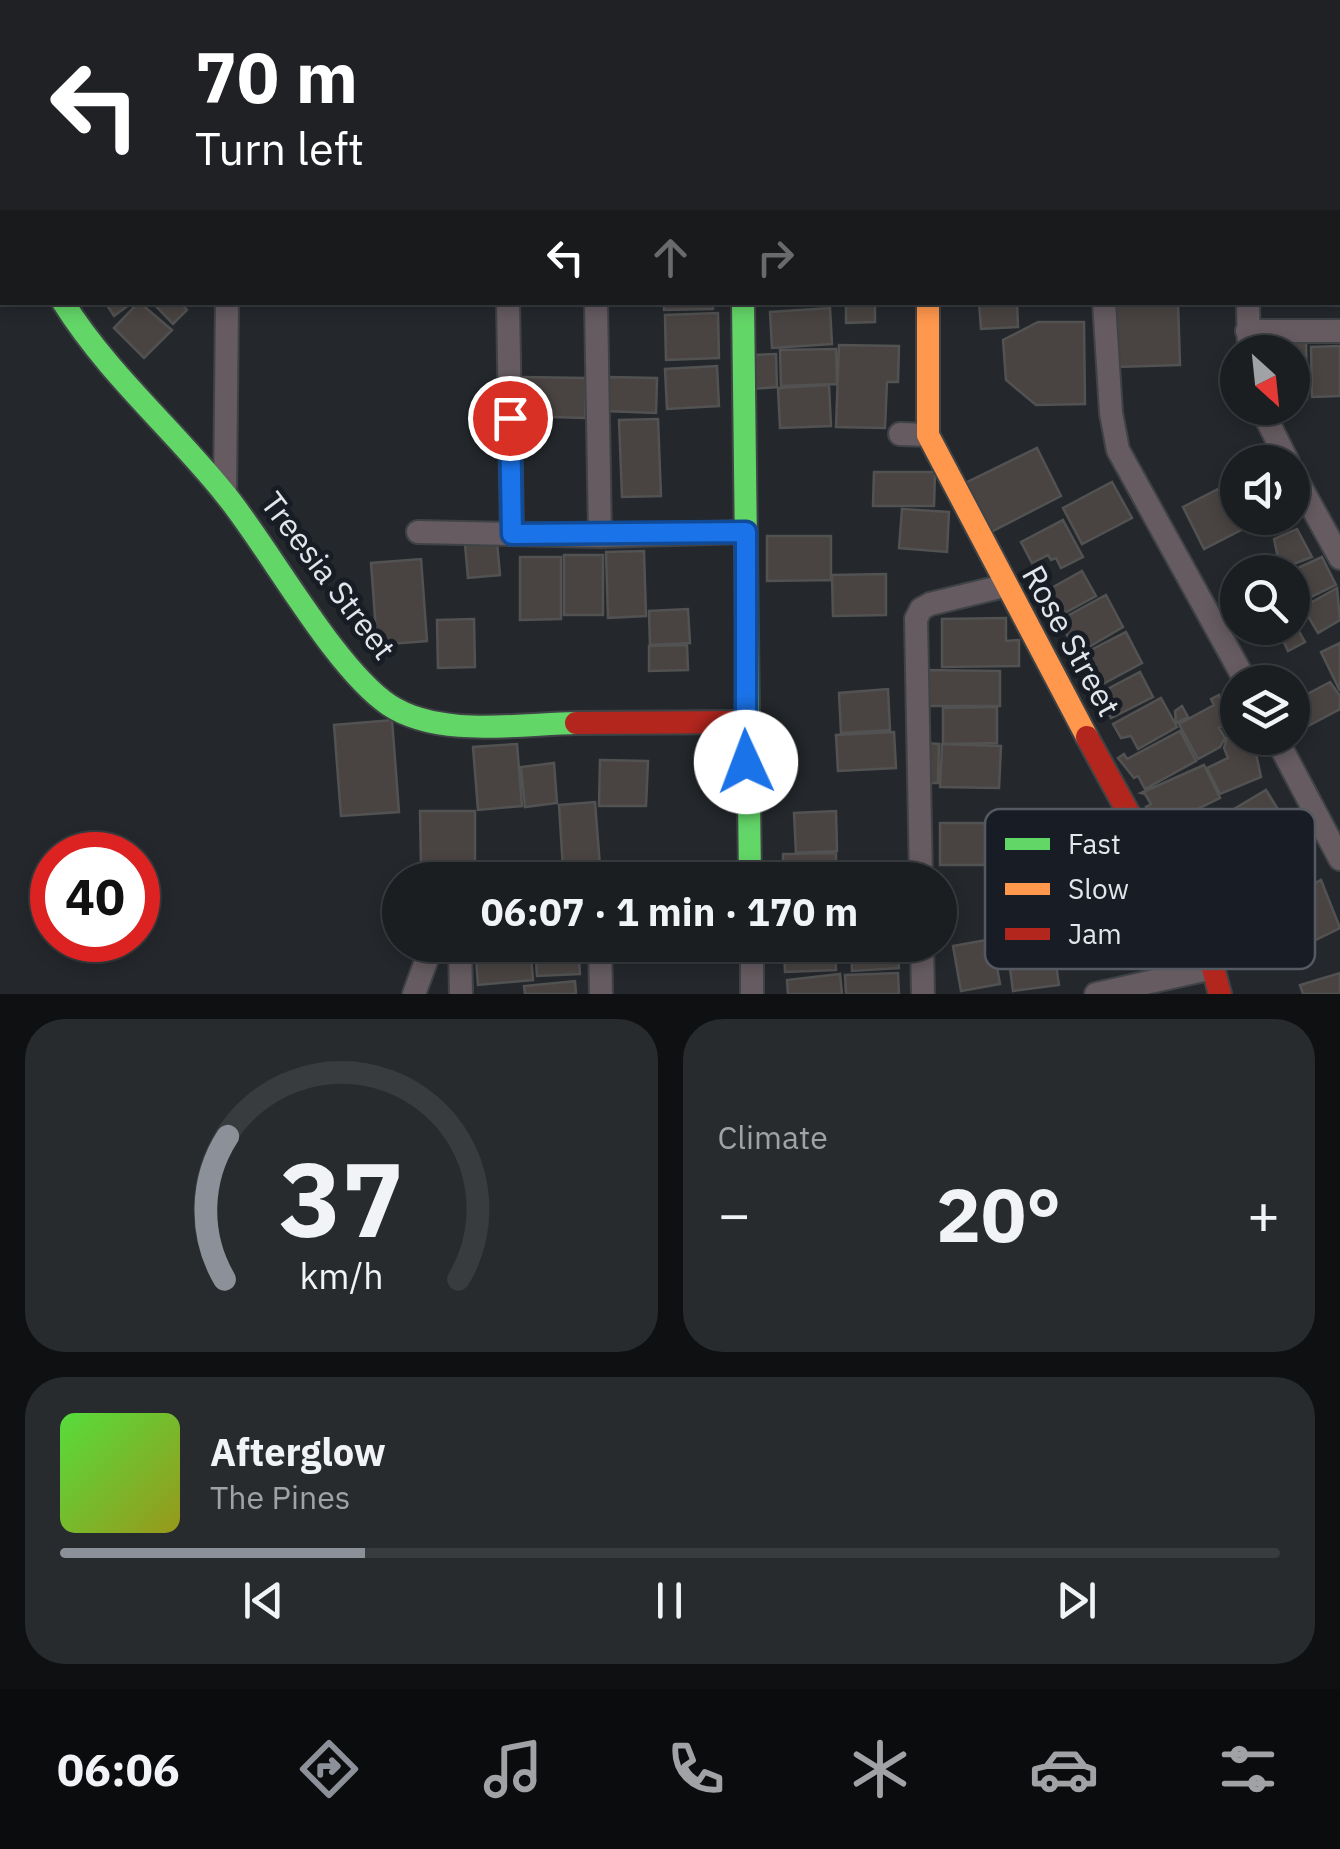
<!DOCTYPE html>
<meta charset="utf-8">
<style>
:root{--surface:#1b1e21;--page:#282b2e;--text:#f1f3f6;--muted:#a0a2a5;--line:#393c3f;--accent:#8c9099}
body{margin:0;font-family:"IBM Plex Sans",sans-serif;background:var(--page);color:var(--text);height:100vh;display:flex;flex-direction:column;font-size:38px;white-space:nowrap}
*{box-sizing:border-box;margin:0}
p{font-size:32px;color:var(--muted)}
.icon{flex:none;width:55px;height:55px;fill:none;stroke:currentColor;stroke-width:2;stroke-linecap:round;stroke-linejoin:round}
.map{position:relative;height:994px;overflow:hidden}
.sheet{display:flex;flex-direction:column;gap:25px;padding:25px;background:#0f1012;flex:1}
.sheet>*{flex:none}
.guide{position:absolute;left:0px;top:0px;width:1340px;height:305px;box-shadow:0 5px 15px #0003,0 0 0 2px var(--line);background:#202124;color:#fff;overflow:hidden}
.needle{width:65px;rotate:153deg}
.controls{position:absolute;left:1220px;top:335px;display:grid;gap:20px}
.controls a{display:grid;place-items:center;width:90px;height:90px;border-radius:50%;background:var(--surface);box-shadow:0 5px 15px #0003,0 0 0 2px var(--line);font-size:50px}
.speed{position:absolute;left:30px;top:832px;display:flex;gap:20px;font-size:50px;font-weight:700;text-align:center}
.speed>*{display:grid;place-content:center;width:130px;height:130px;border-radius:50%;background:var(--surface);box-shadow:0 5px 15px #0003,0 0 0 2px var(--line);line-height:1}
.speed .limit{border:15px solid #d22;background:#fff;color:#111}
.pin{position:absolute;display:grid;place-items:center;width:85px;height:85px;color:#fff;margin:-42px;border:5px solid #fff;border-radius:50%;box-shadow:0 2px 10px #0007}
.me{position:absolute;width:110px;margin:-55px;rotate:358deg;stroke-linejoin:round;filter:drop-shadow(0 0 8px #0008)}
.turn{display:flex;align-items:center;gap:35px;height:210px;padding:0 30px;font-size:45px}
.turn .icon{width:130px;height:130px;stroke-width:2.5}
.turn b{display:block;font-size:70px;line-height:85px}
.lanes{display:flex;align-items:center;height:95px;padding:0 30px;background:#0003;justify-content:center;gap:50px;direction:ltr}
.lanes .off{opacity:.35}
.big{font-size:75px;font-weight:700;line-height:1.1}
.sheet .card{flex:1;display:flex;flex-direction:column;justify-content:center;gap:15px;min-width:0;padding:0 35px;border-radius:40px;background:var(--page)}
.sheet .dial{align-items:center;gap:0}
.dial svg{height:260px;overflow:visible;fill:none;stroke:var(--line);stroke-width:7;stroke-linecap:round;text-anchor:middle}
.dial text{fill:var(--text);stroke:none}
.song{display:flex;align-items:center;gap:30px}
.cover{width:120px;height:120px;border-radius:15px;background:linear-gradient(135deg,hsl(110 70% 55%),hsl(60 70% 35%))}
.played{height:10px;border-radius:5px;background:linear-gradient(90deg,var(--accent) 25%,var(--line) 25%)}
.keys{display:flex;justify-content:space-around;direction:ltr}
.heat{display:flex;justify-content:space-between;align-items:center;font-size:55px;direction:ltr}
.sheet .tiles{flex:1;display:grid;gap:25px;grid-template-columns:1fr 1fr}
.card:last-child{grid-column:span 2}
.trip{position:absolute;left:382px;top:862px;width:575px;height:100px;border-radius:50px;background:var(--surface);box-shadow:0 5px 15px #0003,0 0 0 2px var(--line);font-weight:700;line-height:100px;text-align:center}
.tab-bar{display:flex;height:160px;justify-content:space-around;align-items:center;background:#0b0c0d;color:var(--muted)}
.tab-bar .icon{width:70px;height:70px}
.tab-bar .current{color:var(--accent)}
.tab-bar b{font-size:45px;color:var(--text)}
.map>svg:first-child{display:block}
</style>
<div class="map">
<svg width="1340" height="994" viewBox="0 0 1340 994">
<rect width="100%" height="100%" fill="#24282c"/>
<path fill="#494442" stroke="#525252" stroke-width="2.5" d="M123 0H160L162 2H118Z
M827 0H882V2H827Z
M105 302H133L114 316Z
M139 302 172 330 144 358 114 328Z
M152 302H180L187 310 173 324Z
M664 302H713V309L664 310Z
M774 302H828V306Z
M979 302H1017L1018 327 981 329Z
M1114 302H1178L1180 365 1116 367Z
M846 305H875V322L846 323Z
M830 308 832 344 772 348 770 312Z
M718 313 719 358 666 360 665 315Z
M1038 322H1084L1085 404 1036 405 1006 380 1003 340Z
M1306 340 1307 399 1292 400V352H1261V341Z
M839 345 899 346 898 382H887L885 428 836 427Z
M1340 346V396L1312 397 1311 347Z
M836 349 837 384 781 386 780 350Z
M776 354 777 387 751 389 750 355Z
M717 366 719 406 667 409 665 369Z
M521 377 586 378 585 418 520 416Z
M606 377 657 378 656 413 605 411Z
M829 385 831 426 780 428 778 388Z
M658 419 661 496 622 497 619 420Z
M1037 448 1061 496 987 534 963 484Z
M874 472H935L934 506H873Z
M1112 482 1132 518 1082 544 1063 508Z
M1228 484 1238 504V518H1244L1249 526 1204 549 1183 507Z
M902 509 949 512 947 552 899 548Z
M1063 520 1083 557 1061 568 1056 558 1051 560 1048 555 1032 563 1021 542Z
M1297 529 1312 557 1272 572 1268 563 1278 558 1274 539Z
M767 536H831V580L767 581Z
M497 542 500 575 468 578 465 544Z
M644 551 646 616 608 618 606 552Z
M564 555H603V615H564Z
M520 557H561V619L520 620Z
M1322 557 1336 585 1292 606 1289 572Z
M421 559 427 641 377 645 371 563Z
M1082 571 1096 596 1061 615 1056 607 1051 610 1048 604 1054 601 1048 590Z
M886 574V615L833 616 832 575Z
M1337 588 1340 620 1318 633 1308 616 1300 621 1292 607 1300 603 1303 607Z
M1106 595 1123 627 1087 648 1080 635 1070 641 1060 620Z
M688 609 690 643 650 645 649 611Z
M1006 618V641L1019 640V666L942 667V619Z
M474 619 475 667 438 668 437 620Z
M1292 619 1305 642 1288 651 1281 636 1260 643 1257 638 1252 640 1245 628H1292Z
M1126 632 1142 663 1101 685 1091 665 1076 673 1067 655 1080 648 1083 654Z
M1340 643V691L1321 652Z
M687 645 688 670 649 671V646Z
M923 670 1000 671V706H922Z
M1140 672 1153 697 1111 718 1098 694Z
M1330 682 1340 696V709L1308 726 1296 700Z
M888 689 890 730 841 733 839 693Z
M1219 695 1221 700 1229 695 1237 712 1225 718 1227 724 1219 728 1225 738 1220 747 1198 759 1179 724 1214 705 1211 699Z
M1161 698 1177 727 1138 749 1131 736 1121 738 1113 724Z
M1182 706 1188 717 1176 723 1175 711Z
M997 707V743L943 744V708Z
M392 720 399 812 341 816 334 725Z
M1180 731 1196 761 1145 789 1138 776 1134 778 1118 758 1124 754 1127 759Z
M894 732 896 768 838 771 836 735Z
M1238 733 1250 746 1254 744 1261 777 1220 794 1207 768 1228 758 1224 748 1227 738Z
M924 743 939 744 938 783H923Z
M517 744 522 806 478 810 473 747Z
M942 744 1001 746 999 788 940 787Z
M600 760 648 761 646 806H599Z
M554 763 557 803 525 807 521 767Z
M1204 765 1220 798 1173 821 1170 814 1156 821 1146 807 1151 804 1145 794 1141 793Z
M1266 790 1289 827 1246 852 1224 815Z
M595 802 600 866 563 869 559 805Z
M420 811H475V865L421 866Z
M836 811 837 851 796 853 794 813Z
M940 823H1001V865H940Z
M836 853V880H783V854Z
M1321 880 1340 928 1295 950 1273 904Z
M1051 931 1059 985 1013 991 1006 937Z
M992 939 1000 984 961 991 953 946Z
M475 945H530L533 980 478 985Z
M535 945H578L580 974 537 976Z
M784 945H835L836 970 785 972Z
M839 945H850L851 961 839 962Z
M851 945H897L899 968 852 971Z
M898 973 899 994H846L845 975Z
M1340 973V994H1303L1300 985Z
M840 974 842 994H788L787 980Z
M575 981 576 994H525L524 986Z"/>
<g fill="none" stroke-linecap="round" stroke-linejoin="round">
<defs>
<path id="street" d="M63 0 64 2
M223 0V2
M504 0V2
M591 0 592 2
M740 0V2
M907 0V2
M1338 51H1340
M0 153 2 159
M1338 210H1340
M508 302 512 534
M596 302 600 536
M1104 302 1111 413 1118 450 1246 682
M1248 302 1249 352
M1247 331H1340
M1261 408 1288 462
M900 434 928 435
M1292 471 1340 558
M225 494 227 302
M418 532 600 536 745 532
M1276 738 1340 859
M921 880 916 619 921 609 930 604 1004 586
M460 945 461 994
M600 945 601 994
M752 945V994
M922 945 923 994
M414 994 432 945
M1096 994 1213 968"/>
<path id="fast" d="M63 302C108 374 172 428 225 494 270 549 334 668 389 705 439 738 519 724 576 723
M743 302 750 880"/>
<path id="slow" d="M928 302V435L1087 737"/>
<path id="jam" d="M576 723 745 722
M1087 737 1213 968 1220 994"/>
</defs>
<use href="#street" stroke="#3f4346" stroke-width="26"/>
<use href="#fast" stroke="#3f4346" stroke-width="26"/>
<use href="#slow" stroke="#3f4346" stroke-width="26"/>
<use href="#jam" stroke="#3f4346" stroke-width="26"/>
<use href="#street" stroke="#655b60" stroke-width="22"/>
<use href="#fast" stroke="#63d668" stroke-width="22"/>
<use href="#slow" stroke="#ff974d" stroke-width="22"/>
<use href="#jam" stroke="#b3261e" stroke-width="22"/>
</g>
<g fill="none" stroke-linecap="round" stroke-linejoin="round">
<defs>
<path id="route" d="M510 418 512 534 746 532V762"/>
</defs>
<use href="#route" stroke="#114b97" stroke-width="25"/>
<use href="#route" stroke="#1a73e8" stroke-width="18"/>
</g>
<g text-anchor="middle" stroke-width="10" stroke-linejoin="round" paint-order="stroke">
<g font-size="32" fill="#e2e6ec" stroke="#181d25">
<text transform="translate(328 576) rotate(53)" y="11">Treesia Street</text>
<text transform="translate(1071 641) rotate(61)" y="11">Rose Street</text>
</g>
</g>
<rect x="985" y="809" width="330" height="160" rx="15" fill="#181d25" stroke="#555961" stroke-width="2.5"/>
<rect x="1005" y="838" width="45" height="12" fill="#63d668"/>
<rect x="1005" y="883" width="45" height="12" fill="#ff974d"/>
<rect x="1005" y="928" width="45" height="12" fill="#b3261e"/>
<g font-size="28" fill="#e2e6ec">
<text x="1068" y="854">Fast</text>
<text x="1068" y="899">Slow</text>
<text x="1068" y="944">Jam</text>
</g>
</svg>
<div class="controls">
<a><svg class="needle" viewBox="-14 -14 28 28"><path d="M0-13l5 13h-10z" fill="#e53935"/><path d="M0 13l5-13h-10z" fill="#a0a2a5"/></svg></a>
<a><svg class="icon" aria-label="sound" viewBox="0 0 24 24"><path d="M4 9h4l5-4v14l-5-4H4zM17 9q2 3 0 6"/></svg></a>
<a><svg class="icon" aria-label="search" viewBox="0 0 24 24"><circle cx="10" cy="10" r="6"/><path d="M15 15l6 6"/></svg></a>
<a><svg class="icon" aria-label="layers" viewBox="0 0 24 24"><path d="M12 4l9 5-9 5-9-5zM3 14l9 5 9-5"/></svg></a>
</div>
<div class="speed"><div class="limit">40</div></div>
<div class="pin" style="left:510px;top:418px;background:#d93025"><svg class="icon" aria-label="arrive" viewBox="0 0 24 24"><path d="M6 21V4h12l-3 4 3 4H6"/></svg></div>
<svg class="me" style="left:746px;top:762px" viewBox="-20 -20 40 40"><circle r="19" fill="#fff"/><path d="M0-13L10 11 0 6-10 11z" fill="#1a73e8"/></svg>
<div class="trip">06:07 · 1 min · 170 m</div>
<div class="guide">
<div class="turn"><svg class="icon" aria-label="left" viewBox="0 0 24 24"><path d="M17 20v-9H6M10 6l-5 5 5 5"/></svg><div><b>70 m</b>Turn left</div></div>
<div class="lanes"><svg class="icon" aria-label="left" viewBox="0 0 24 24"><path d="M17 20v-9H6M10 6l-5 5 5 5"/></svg><svg class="icon off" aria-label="ahead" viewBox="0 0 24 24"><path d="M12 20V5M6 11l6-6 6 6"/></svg><svg class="icon off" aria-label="right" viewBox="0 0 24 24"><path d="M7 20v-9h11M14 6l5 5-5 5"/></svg></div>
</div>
</div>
<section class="sheet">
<div class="tiles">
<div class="card dial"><svg viewBox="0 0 100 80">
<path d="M14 69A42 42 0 1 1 86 69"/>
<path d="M14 69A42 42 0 0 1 15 25" stroke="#8c9099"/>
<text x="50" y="56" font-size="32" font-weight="700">37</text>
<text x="50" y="72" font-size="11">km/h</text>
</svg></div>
<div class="card"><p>Climate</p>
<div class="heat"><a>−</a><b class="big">20°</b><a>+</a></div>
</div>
<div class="card">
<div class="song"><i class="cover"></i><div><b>Afterglow</b><p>The Pines</p></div></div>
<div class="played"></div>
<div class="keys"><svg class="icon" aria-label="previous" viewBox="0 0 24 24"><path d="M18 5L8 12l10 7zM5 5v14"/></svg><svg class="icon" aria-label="pause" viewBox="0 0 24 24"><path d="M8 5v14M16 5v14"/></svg><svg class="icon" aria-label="next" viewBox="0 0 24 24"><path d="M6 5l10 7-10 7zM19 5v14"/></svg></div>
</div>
</div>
</section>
<nav class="tab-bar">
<b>06:06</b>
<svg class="icon current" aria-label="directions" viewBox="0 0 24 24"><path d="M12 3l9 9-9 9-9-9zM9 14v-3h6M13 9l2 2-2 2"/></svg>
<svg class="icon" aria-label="music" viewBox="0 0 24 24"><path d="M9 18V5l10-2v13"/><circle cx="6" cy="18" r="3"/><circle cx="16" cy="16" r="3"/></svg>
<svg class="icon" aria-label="phone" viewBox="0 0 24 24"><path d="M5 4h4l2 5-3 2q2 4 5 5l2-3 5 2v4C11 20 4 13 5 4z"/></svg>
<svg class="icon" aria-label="climate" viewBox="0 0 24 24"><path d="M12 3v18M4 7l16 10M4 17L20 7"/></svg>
<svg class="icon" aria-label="car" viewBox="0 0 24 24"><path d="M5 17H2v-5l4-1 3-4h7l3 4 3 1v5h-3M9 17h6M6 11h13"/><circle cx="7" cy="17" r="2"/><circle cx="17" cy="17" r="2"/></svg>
<svg class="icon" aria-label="filters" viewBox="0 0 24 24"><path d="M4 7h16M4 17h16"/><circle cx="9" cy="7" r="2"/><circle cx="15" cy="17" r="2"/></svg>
</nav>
